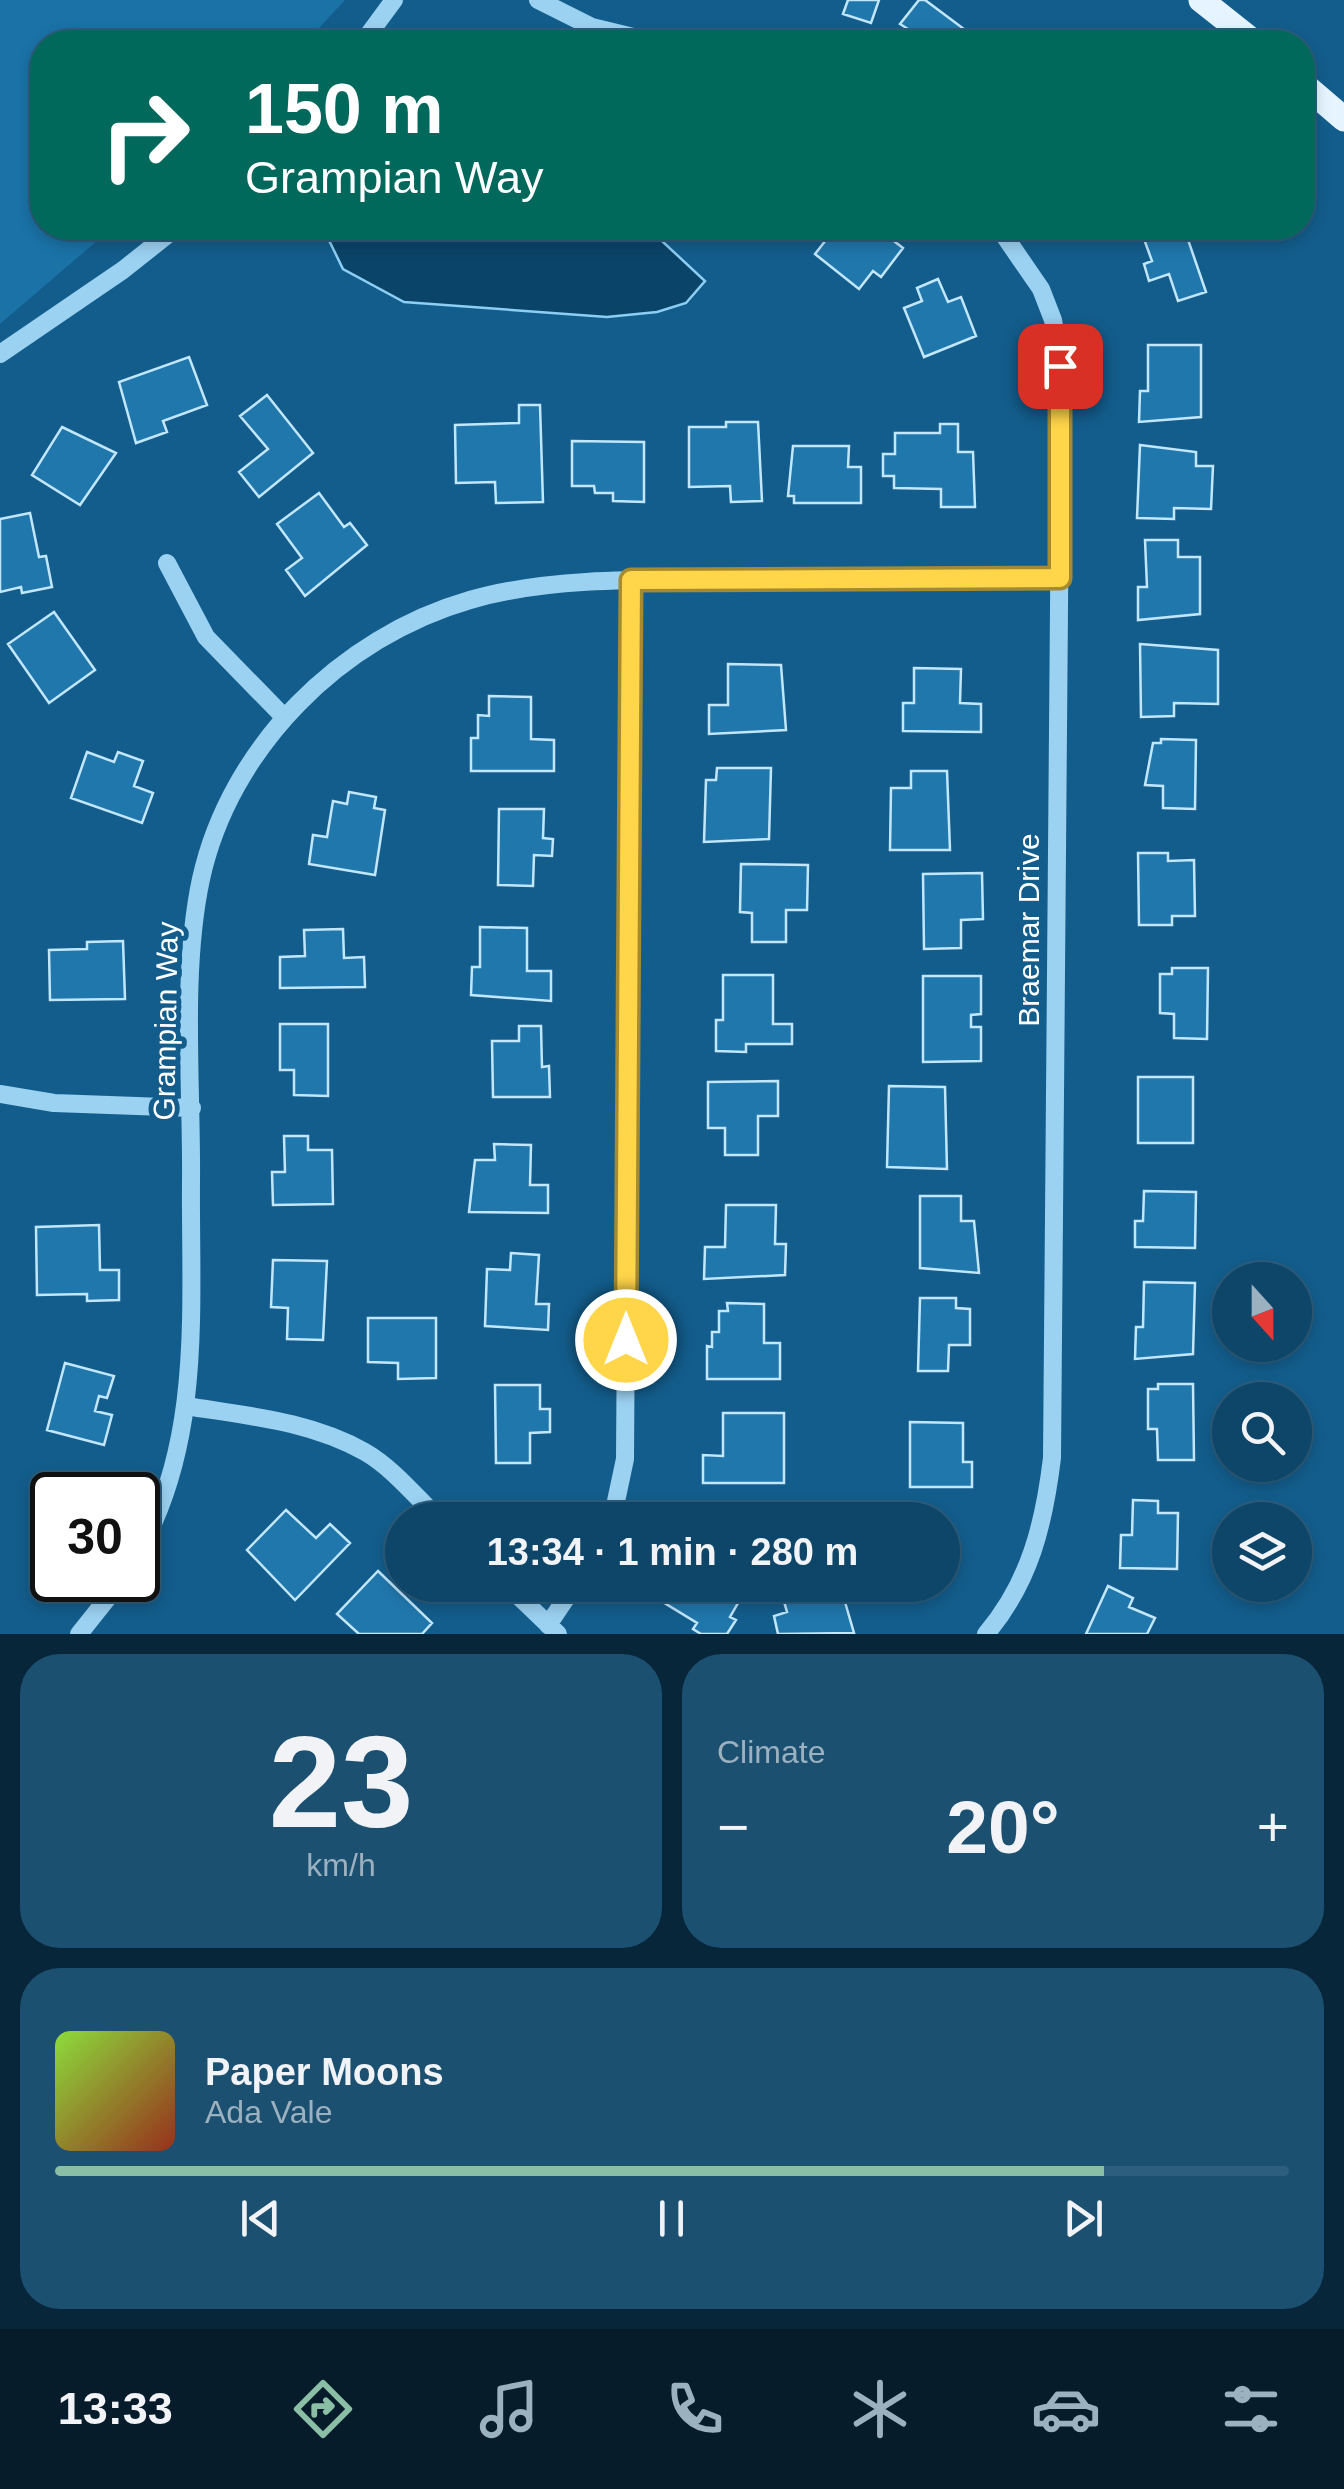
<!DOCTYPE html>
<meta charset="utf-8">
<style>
:root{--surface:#0e4669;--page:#1c5071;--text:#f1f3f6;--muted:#9bb1c0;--line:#2e5e7d;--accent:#8abfa5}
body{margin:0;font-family:Helvetica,sans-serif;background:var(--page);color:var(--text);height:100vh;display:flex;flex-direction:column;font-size:38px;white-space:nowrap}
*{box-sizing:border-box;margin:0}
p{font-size:32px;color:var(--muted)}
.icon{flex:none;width:55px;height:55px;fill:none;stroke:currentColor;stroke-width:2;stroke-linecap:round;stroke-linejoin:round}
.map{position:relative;height:1634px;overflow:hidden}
.sheet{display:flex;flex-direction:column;gap:20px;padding:20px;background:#08263a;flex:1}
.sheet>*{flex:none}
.hud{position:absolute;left:30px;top:30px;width:1285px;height:210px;border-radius:40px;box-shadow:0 5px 15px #0003,0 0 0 2px var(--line);background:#00695c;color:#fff;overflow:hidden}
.needle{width:65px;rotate:159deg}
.controls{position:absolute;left:1212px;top:1262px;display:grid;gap:20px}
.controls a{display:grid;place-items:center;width:100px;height:100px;border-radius:50%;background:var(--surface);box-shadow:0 5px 15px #0003,0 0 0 2px var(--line);font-size:50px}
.speed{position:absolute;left:30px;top:1472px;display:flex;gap:20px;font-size:50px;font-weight:700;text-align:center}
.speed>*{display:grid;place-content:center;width:130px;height:130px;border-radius:50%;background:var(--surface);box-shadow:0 5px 15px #0003,0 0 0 2px var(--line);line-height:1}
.speed .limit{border:5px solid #111;border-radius:15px;background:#fff;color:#111}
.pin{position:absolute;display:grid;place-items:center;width:85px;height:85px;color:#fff;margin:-42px;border-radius:20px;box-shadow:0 5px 15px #0006}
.me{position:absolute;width:110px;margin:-55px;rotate:0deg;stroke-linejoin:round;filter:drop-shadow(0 0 8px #0008)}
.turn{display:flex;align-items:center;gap:35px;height:210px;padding:0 50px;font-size:45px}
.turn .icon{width:130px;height:130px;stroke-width:2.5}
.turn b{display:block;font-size:70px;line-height:85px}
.big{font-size:75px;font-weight:700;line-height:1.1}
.sheet .widget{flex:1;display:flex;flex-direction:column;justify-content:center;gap:15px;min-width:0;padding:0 35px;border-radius:40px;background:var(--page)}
.sheet .dial{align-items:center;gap:0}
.dial b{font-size:130px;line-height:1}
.song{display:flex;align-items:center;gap:30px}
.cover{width:120px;height:120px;border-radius:15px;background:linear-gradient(135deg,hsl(90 70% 55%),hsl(10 70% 35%))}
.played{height:10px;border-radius:5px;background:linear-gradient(90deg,var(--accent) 85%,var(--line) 85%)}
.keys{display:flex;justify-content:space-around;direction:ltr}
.heat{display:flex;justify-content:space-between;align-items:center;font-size:55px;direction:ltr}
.sheet .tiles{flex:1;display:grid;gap:20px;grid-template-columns:1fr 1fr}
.widget:last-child{grid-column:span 2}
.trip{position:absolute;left:385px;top:1502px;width:575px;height:100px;border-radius:50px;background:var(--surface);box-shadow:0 5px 15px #0003,0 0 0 2px var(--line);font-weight:700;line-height:100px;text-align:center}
.tabs{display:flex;height:160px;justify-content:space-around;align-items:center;background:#061c2a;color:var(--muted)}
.tabs .icon{width:70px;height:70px}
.tabs .on{color:var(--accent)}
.tabs b{font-size:45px;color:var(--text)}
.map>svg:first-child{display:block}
</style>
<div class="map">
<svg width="1344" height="1634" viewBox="0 0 1344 1634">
<rect width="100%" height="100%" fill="#135d8c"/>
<path fill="#1a72a7" d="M0 0H345L306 42H42V228H112L0 324Z"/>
<path fill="#0b4469" stroke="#8dcff4" stroke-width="2.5" d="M323 228H640L662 241 705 281 686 303 657 312 607 317 404 302 343 269Z"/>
<path fill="#2077ac" stroke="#c2e7fc" stroke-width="2.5" d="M848 0H879L871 23 843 14Z
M919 0H925L980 41 897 42 908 29 900 24Z
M877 228 903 248 881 277 873 271 859 289 815 254 833 231 831 228Z
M1166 228H1184L1206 292 1178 301 1169 274 1149 281 1144 264 1152 261 1144 239Z
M938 279 948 302 961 297 976 336 924 357 904 308 922 301 917 288Z
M1148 345H1201V417L1139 422 1140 391H1148Z
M189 357 207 405 163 421 167 432 136 443 119 382Z
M267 395 313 453 259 497 239 472 268 449 240 416Z
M519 405H540L543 502 496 503 495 482 456 483 455 425 519 423Z
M726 422H758L762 501 731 502 730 486 689 487V427H726Z
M940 424H958V452H973L975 507H941V489L894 488V476H883V454H895V433H940Z
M62 427 116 453 80 505 32 475Z
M572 441 644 442V502L613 501V493H595L594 486H572Z
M1140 445 1196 452V466H1213L1211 509 1174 508V519L1137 518Z
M793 446H849L848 467H861V503H794V496H788Z
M319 493 344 527 350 523 367 545 305 596 286 570 302 558 277 524Z
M30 513 39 557 46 556 52 587 22 593 21 587 0 592V519Z
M1145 540H1178V557H1200V614L1138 620V587H1147Z
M54 612 95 670 49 703 8 644Z
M1140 644 1218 650V704L1174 703V716L1141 717Z
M728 664 781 665 786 730 709 734V705H728Z
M914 668 961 669 960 703 981 704V732L903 731V703H914Z
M489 696 531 697V739L554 740V771H471V738H478V715L489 716Z
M1161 739 1196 740 1195 809 1163 808V786L1145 785 1153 743H1161Z
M87 752 114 762 118 752 143 761 134 786 153 793 142 823 71 798Z
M717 768H771L769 839 704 842 706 780H716Z
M911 771H947L950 850H890L891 788H911Z
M349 792 376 797 374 808 385 810 375 875 309 864 313 835 327 837 333 801 347 804Z
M499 809H544L543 838 553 839 552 856 534 855 533 886 498 885Z
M1138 853H1168V861L1194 860 1195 916H1172V925H1139Z
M741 864 808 865 807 910H786V942H752V913L740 912Z
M982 873 983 919 961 920V948L924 949 923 874Z
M480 927 527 928V971H551V1001L471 995 472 967H480Z
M343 929 344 958 364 957 365 987 280 988V957L305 956 304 930Z
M123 941 125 999 50 1000 49 950 87 949V942Z
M1172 968H1208L1207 1039 1174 1038V1014L1160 1013V974H1172Z
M723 975H773V1024H792V1044H746V1052L716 1051V1020H723Z
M923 976H981V1014L971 1015V1027H981V1061L923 1062Z
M280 1024H328V1096L294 1095V1070H280Z
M519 1026H541L542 1067 549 1066 550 1097H493L492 1041H519Z
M1138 1077H1193V1143H1138Z
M778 1081V1116H758V1155H725V1128H708V1082Z
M889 1086 945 1087 947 1169 887 1167Z
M284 1136H308V1150H332L333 1204 273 1205 272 1172H285Z
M494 1144 531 1145 530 1185H548V1213L469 1212 475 1160H495Z
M1144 1191 1196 1192 1195 1248 1135 1247V1221H1143Z
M920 1196H961V1221H974L979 1273 920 1268Z
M726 1205H776L775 1244H786L785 1275 704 1279 705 1247H725Z
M99 1225 100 1270H119V1300L87 1301V1294L37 1295 36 1227Z
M511 1253 539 1255 536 1304H549L548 1330 485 1326 487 1269 510 1270Z
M273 1260 327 1261 323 1340 287 1339 288 1308 271 1307Z
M1144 1282 1195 1283 1193 1354 1135 1359 1136 1327H1143Z
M920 1298H956V1308L970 1309V1345H949L948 1371H918Z
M727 1303 764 1304V1343H780V1379H707V1346L712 1347V1332H719V1311H728Z
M368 1318H436V1378L398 1379V1363L368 1362Z
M65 1363 114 1376 107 1398 99 1396 95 1411 112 1415 104 1445 47 1430Z
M1158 1384H1193L1194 1460H1158L1157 1429H1148V1389H1158Z
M495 1385H540V1409H550V1432L530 1433V1463H496Z
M723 1413H784V1483H703V1455L723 1456Z
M910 1422 963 1423V1462H972V1487H910Z
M1133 1500 1158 1501V1513H1178L1177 1569 1120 1568 1121 1535H1132Z
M286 1510 316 1538 330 1524 350 1543 295 1600 247 1550Z
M378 1571 432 1623 422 1634H359L337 1614Z
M667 1585H735L745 1591 730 1617 736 1620 727 1634H701L693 1629 697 1623 658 1599Z
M801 1585H840L854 1633 778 1634 774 1616 787 1612 781 1591Z
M891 1585H922L913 1599Z
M1108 1586 1133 1598 1129 1607 1155 1618 1147 1634H1086Z"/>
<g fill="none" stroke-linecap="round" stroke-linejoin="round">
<path stroke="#9bd1f1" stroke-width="18" d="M538 0 592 27 654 42
M363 42 394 0
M0 354 123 270 176 228
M167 563 206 637 285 718
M0 1094 54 1103 192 1108
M186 1406C248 1416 310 1421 365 1452 393 1468 417 1498 440 1520
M612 1520 625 1459 631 580
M138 1553C203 1440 190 1307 191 1182 192 1085 181 972 201 879 230 747 341 637 470 600 552 576 654 580 739 580 846 579 953 579 1060 578
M507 1585 558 1634
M548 1625 575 1585
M79 1634 122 1580
M986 1634C1030 1582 1044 1524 1052 1458L1061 365 1053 320 1041 289 999 228"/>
<path stroke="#e5f4ff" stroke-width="25" d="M1201 0 1254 42
M1302 83 1344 119"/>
</g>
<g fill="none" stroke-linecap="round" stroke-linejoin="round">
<defs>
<path id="route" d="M626 1340 631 580 1060 578V366"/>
</defs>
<use href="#route" stroke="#a68a30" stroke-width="25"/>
<use href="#route" stroke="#ffd54a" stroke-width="18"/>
</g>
<g text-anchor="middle" stroke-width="10" stroke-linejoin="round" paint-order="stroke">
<g font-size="30" fill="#fff" stroke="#135d8c">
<text transform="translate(1029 930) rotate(-90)" y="10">Braemar Drive</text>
<text transform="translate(166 1021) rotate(-89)" y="10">Grampian Way</text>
</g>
</g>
</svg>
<div class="controls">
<a><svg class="needle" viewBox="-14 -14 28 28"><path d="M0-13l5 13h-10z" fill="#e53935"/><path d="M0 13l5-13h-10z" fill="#9bb1c0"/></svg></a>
<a><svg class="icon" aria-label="search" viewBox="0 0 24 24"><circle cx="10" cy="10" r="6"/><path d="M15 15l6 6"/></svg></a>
<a><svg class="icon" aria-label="layers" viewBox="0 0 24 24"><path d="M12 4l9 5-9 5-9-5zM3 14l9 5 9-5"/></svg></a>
</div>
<div class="speed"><div class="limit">30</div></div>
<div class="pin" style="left:1060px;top:366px;background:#d93025"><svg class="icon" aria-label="arrive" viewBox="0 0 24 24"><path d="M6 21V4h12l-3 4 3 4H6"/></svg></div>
<svg class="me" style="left:626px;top:1340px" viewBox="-20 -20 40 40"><circle r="17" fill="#ffd54a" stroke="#fff" stroke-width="3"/><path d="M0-11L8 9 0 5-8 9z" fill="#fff"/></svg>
<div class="trip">13:34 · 1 min · 280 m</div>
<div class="hud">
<div class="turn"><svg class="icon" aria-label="right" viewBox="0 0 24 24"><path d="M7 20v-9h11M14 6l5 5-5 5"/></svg><div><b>150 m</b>Grampian Way</div></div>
</div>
</div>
<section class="sheet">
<div class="tiles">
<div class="widget dial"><b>23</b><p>km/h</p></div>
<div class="widget"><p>Climate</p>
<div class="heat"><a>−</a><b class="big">20°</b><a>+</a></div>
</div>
<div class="widget">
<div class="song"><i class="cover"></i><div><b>Paper Moons</b><p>Ada Vale</p></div></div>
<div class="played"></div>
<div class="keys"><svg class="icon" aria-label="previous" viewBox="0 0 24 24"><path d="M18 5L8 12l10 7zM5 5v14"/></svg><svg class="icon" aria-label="pause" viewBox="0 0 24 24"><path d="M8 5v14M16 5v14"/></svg><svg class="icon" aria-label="next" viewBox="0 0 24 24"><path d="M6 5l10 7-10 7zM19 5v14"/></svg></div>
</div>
</div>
</section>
<nav class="tabs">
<b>13:33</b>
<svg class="icon on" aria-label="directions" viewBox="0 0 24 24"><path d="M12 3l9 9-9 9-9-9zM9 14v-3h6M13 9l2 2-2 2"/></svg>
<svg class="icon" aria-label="music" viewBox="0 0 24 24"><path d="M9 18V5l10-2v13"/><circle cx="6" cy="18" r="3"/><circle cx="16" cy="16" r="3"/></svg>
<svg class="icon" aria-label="phone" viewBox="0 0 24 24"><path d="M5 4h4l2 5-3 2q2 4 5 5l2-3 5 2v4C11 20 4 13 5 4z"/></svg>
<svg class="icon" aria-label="climate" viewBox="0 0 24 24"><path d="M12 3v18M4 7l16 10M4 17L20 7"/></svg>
<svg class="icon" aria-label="car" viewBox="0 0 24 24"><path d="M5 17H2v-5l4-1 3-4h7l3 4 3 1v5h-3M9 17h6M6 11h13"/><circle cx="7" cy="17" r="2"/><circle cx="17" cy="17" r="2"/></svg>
<svg class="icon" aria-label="filters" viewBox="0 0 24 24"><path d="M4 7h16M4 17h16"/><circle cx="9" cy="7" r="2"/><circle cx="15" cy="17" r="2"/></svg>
</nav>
